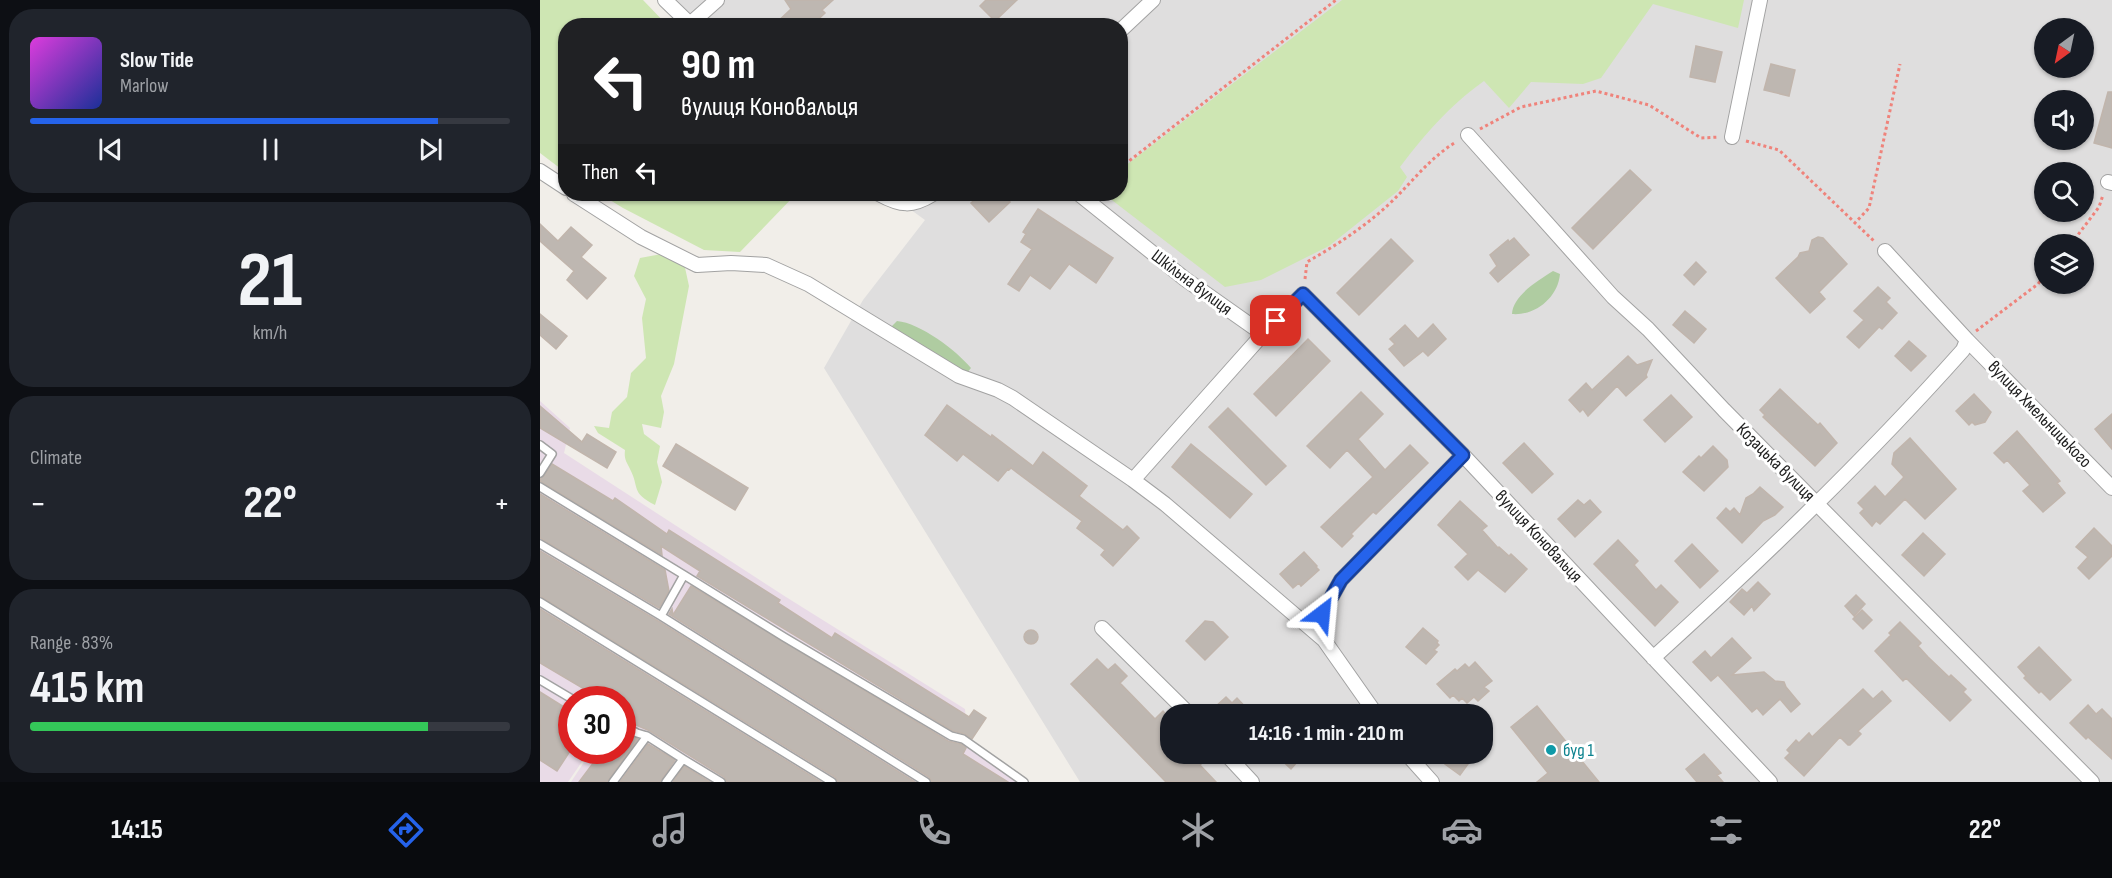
<!DOCTYPE html>
<meta charset="utf-8">
<style>
:root{--surface:#171b24;--page:#20242c;--text:#f1f3f6;--muted:#9ea1a6;--line:#363941;--accent:#2563eb}
body{margin:0;font-family:"Sofia Sans Condensed",sans-serif;background:var(--page);color:var(--text);height:100vh;display:flex;flex-direction:column;font-size:22px;white-space:nowrap}
*{box-sizing:border-box;margin:0}
p{font-size:20px;color:var(--muted)}
.icon{flex:none;width:33px;height:33px;fill:none;stroke:currentColor;stroke-width:2;stroke-linecap:round;stroke-linejoin:round}
.map{position:relative;flex:1;overflow:hidden}
.side{display:flex;flex-direction:column;gap:9px;padding:9px;background:#0d0f14;width:540px}
.side>*{flex:none}
.banner{position:absolute;left:18px;top:18px;width:570px;height:183px;border-radius:24px;box-shadow:0 2px 4px #0004;background:#202124;color:#fff;overflow:hidden}
.needle{width:39px;rotate:213deg}
.controls{position:absolute;left:1494px;top:18px;display:grid;gap:12px}
.controls a{display:grid;place-items:center;width:60px;height:60px;border-radius:50%;background:var(--surface);box-shadow:0 2px 4px #0004;font-size:30px}
.speed{position:absolute;left:18px;top:686px;display:flex;gap:12px;font-size:30px;font-weight:700;text-align:center}
.speed>*{display:grid;place-content:center;width:78px;height:78px;border-radius:50%;background:var(--surface);box-shadow:0 2px 4px #0004;line-height:1}
.speed .limit{border:9px solid #d22;background:#fff;color:#111}
.pin{position:absolute;display:grid;place-items:center;width:51px;height:51px;color:#fff;margin:-26px;border-radius:12px;box-shadow:0 3px 9px #0006}
.me{position:absolute;width:66px;margin:-33px;rotate:29deg;stroke-linejoin:round;filter:drop-shadow(0 0 4px #0008)}
.turn{display:flex;align-items:center;gap:21px;height:126px;padding:0 24px;font-size:27px}
.turn .icon{width:78px;height:78px;stroke-width:2.5}
.turn b{display:block;font-size:42px;line-height:51px}
.then{display:flex;align-items:center;height:57px;padding:0 24px;background:#0003;gap:12px;font-size:22px}
.big{font-size:45px;font-weight:700;line-height:1.1}
.side .widget{flex:1;display:flex;flex-direction:column;justify-content:center;gap:9px;min-width:0;padding:0 21px;border-radius:24px;background:var(--page)}
.side .dial{align-items:center;gap:0}
.dial b{font-size:78px;line-height:1}
.song{display:flex;align-items:center;gap:18px}
.cover{width:72px;height:72px;border-radius:9px;background:linear-gradient(135deg,hsl(300 70% 55%),hsl(230 70% 35%))}
.played{height:6px;border-radius:3px;background:linear-gradient(90deg,var(--accent) 85%,var(--line) 85%)}
.keys{display:flex;justify-content:space-around;direction:ltr}
.heat{display:flex;justify-content:space-between;align-items:center;font-size:33px;direction:ltr}
.charge{height:9px;border-radius:4px;background:linear-gradient(90deg,#34c759 83%,var(--line) 0)}
.trip{position:absolute;left:620px;top:704px;width:333px;height:60px;border-radius:24px;background:var(--surface);box-shadow:0 2px 4px #0004;font-weight:700;line-height:60px;text-align:center}
.menu{display:flex;height:96px;justify-content:space-around;align-items:center;background:#090b0e;color:var(--muted)}
.menu .icon{width:42px;height:42px}
.menu .on{color:var(--accent)}
.menu b{font-size:27px;color:var(--text)}
main{display:flex;flex:1;min-height:0}
.map>svg:first-child{display:block}
</style>
<main>
<section class="side">
<div class="widget">
<div class="song"><i class="cover"></i><div><b>Slow Tide</b><p>Marlow</p></div></div>
<div class="played"></div>
<div class="keys"><svg class="icon" aria-label="previous" viewBox="0 0 24 24"><path d="M18 5L8 12l10 7zM5 5v14"/></svg><svg class="icon" aria-label="pause" viewBox="0 0 24 24"><path d="M8 5v14M16 5v14"/></svg><svg class="icon" aria-label="next" viewBox="0 0 24 24"><path d="M6 5l10 7-10 7zM19 5v14"/></svg></div>
</div>
<div class="widget dial"><b>21</b><p>km/h</p></div>
<div class="widget"><p>Climate</p>
<div class="heat"><a>−</a><b class="big">22°</b><a>+</a></div>
</div>
<div class="widget"><p>Range · 83%</p><b class="big">415 km</b><div class="charge"></div></div>
</section>
<div class="map">
<svg width="1572" height="782" viewBox="0 0 1572 782">
<rect width="100%" height="100%" fill="#f1eee9"/>
<path fill="#dfdede" fill-rule="evenodd" d="M131 0H1572V782H540L284 368 323 300 385 220 349 194H580V26L159 25ZM1504 28H1544V68H1504ZM1504 100H1544V140H1504ZM1504 172H1544V212H1504ZM1504 244H1544V284H1504ZM630 714H942V753H630Z"/>
<path fill="#e9dbe7" d="M0 401 30 428 24 453 246 597 425 709 428 746 479 782H31L52 750 59 754 61 752 59 750H82V699H32L31 734 0 715Z
M0 716 31 736 32 750H50L28 782H0Z"/>
<path fill="#cee6b3" d="M0 0H103L127 25 26 26 25 172 0 153Z
M802 0H1204L1198 28 1113 4 1061 78 1043 84 991 82 969 108 944 81C909 106 886 133 860 167L867 177 858 191 789 246 721 280 685 287 564 194H580L581 169Z
M60 194H256L200 252 164 250 83 208Z
M127 253 144 263 149 286 134 364 121 396 124 412 121 428 102 424 104 434 120 446 117 462 122 482 115 505C90 492 100 488 90 469 86 461 84 459 85 450L58 433 54 426 69 428 72 412 87 397 91 373 106 358 102 318 106 299 94 276 100 258Z"/>
<path fill="#afcca1" d="M1013 271 1020 274C1018 297 996 316 972 314 973 295 999 280 1013 271Z
M357 321C380 323 416 350 431 368L425 375 350 328Z"/>
<path fill="#beb7b1" stroke="#c1b5ac" stroke-width="1.5" d="M245 0H293L282 10 285 13 271 26H233L251 9Z
M446 0H477L455 21 440 6Z
M1156 46 1182 52 1175 82 1150 77Z
M1231 64 1255 70 1249 96 1224 90Z
M1568 92H1572V148L1554 143Z
M1090 170 1111 190 1053 249 1032 228Z
M441 194H462L470 202 449 222 431 203Z
M498 209 573 258 556 283 529 264 510 289 490 275 479 291 468 284 492 249 481 242 486 234 483 232Z
M0 224 18 241 31 227 52 245 41 257 66 278 47 299 27 280 34 271 0 241Z
M1278 237 1283 238 1307 264 1279 292 1285 299 1270 313 1236 278 1258 257 1260 253 1269 251 1272 240Z
M974 238 989 255 958 282 950 273 957 266 950 255 968 240 969 242Z
M851 239 873 261 819 315 797 293Z
M1156 262 1166 272 1154 285 1144 275Z
M1338 287 1350 298 1346 302 1357 313 1342 329 1339 327 1319 348 1307 337 1324 320 1314 311Z
M1145 311 1166 329 1154 343 1133 325Z
M0 314 27 336 16 349 0 335Z
M893 324 906 339 888 356 883 351 864 366 849 349 855 344 850 339 865 325 878 339Z
M768 339 790 361 736 416 714 394Z
M1369 341 1386 356 1371 371 1355 356Z
M1088 356 1097 365 1112 360 1106 375 1107 377 1086 396 1077 386 1048 416 1043 409 1040 412 1029 400 1046 383 1052 390Z
M1240 389 1278 425 1280 423 1297 443 1275 466 1223 417 1225 415 1220 410Z
M821 392 843 414 818 439 845 470 870 445 888 463 836 514 833 512 811 534 813 536 802 547 781 527 833 477 807 450 790 468 767 446Z
M1434 394 1451 412 1445 422 1435 425 1432 422 1429 425 1416 411Z
M1131 395 1152 417 1125 442 1104 420Z
M407 405 451 437 452 435 493 466 503 452 547 486 539 496 583 530 587 526 599 538 573 566 561 555 565 550 537 528 542 521 471 468 469 470 468 469 458 481 423 454 417 461 385 435Z
M0 406 42 442 47 434 76 452 67 468 0 428Z
M688 408 746 466 726 485 669 427Z
M1572 414V449L1555 429Z
M1477 431 1520 481 1517 483 1525 493 1503 512 1483 491 1490 485 1467 460 1464 463 1454 453Z
M1370 438 1416 489 1385 519 1365 499 1340 524 1336 521 1332 526 1320 513 1324 509 1318 503 1335 486 1345 497 1364 477 1352 464 1354 453Z
M984 443 1013 474 992 493 963 463Z
M136 444 208 488 195 510 123 466Z
M651 444 712 494 690 518 632 467Z
M1173 446 1187 460 1188 467 1164 491 1143 472 1159 456 1161 458Z
M12 464 73 501 75 498 127 534 129 530 240 600 238 603 292 638 295 633 429 717 434 710 446 718 432 739 425 734 413 731 157 576 160 571 121 546 122 555 0 481V479L4 476Z
M1220 487 1243 507 1235 515 1223 521 1202 543 1177 518 1186 508 1190 512 1194 508 1200 515 1206 498 1213 494Z
M0 494 125 570 129 591 119 608 0 538Z
M1038 500 1044 505 1050 500 1061 512 1035 537 1018 519Z
M920 501 947 526 942 530 958 548 959 547 969 556 971 554 987 569 965 592 938 570 928 580 915 567 928 554 898 525Z
M1554 528 1572 546V556L1549 579 1538 568 1548 557 1536 547Z
M1383 533 1405 554 1384 576 1362 555Z
M1078 540 1098 561 1094 565 1116 590 1121 585 1138 602 1115 626 1054 564Z
M1152 544 1178 571 1160 588 1135 561Z
M0 551 118 621 375 782H298L295 777 0 596Z
M764 552 777 566 776 567 779 570 761 586 759 583 753 588 740 574Z
M1218 582 1230 594 1214 611 1212 606 1204 615 1190 602 1202 589 1207 593Z
M151 586 408 741 421 744 426 748 423 754 468 782H392L389 777 129 614 132 609 133 615Z
M1316 595 1325 604 1314 616 1305 606Z
M0 609 281 782H187L184 777 110 731 82 719V699H61L0 663Z
M1322 610 1332 620 1323 629 1313 619Z
M665 621 673 622 688 637 665 660 646 641Z
M1360 622 1381 643 1378 646 1388 657 1409 677 1411 675 1426 689 1423 692 1431 700 1410 721 1366 678 1363 681 1335 651 1351 635 1349 633Z
M883 628 898 641 897 643 899 645 894 650 897 652 886 664 866 647Z
M484 637a7 7 0 1 1 14 0a7 7 0 1 1-14 0Z
M1192 638 1211 658 1192 675 1224 672 1235 681 1244 682 1246 687 1260 704 1251 712 1240 699 1223 715 1217 708 1212 712 1178 675 1171 681 1153 662 1165 651 1171 658Z
M1499 647 1531 680 1510 700 1501 691 1499 693 1484 678 1486 676 1478 667Z
M557 659 568 670 575 664 587 676 580 683 615 719 623 711 630 719V753H672L660 765 676 782H626L531 684Z
M935 662 952 681 944 687 949 691 938 701 934 697 927 703 922 698 919 701 913 695 910 698 897 684 915 669 917 671 925 664 929 668Z
M1323 689 1333 699 1342 691 1351 701 1318 731 1321 734 1310 745H1308L1300 737 1264 776 1245 758 1250 753 1247 750 1256 740 1259 743 1269 733 1272 737Z
M0 692 32 712V748L17 771 0 760Z
M686 697 692 703 697 698 712 714H680L675 707Z
M1548 705 1556 714 1562 709 1572 719V759L1548 737 1546 739 1530 723Z
M997 706 1059 782H997L1008 773 971 727Z
M82 732 98 739 67 782H39L63 750H82Z
M108 744 135 760 120 782H80Z
M734 753H765L751 769Z
M913 753H936L920 775 905 764Z
M1164 754 1181 773 1177 775 1183 782H1157L1146 769Z
M144 766 170 782H133Z"/>
<g fill="none" stroke-linecap="round" stroke-linejoin="round">
<defs>
<path id="lane" d="M0 445 12 454 0 473
M0 487 144 575 121 616 0 544
M144 575 244 637 411 736 423 739 484 782
M0 602 292 782
M121 616 386 782
M0 680 32 699
M82 725 97 733 107 736
M73 782 107 736 143 759
M126 782 143 759 181 782"/>
<path id="street" d="M125 0 152 26
M150 24 177 0
M580 31 613 0
M928 135 1073 297 1108 329 1184 410 1552 782
M1192 137 1220 0
M0 171 26 188
M1568 182 1572 183
M34 194 101 237 157 265 191 263 226 265 268 284 419 376 458 390 473 398 593 480 723 334
M339 194C361 206 372 207 393 194
M539 194 645 279 723 334 763 294 923 455 1230 782
M1427 340 1572 488
M593 480 625 504 784 640
M562 628 649 714
M1113 658C1220 561 1328 457 1423 350L1427 340 1345 251
M836 714 784 640 782 614 801 580 923 455
M685 753 712 782
M866 753 892 782"/>
</defs>
<use href="#lane" stroke="#a2a2a2" stroke-width="10"/>
<use href="#street" stroke="#a2a2a2" stroke-width="16"/>
<path stroke="#ef837b" stroke-width="3" stroke-dasharray="3 3" stroke-linecap="butt" d="M940 129 981 107 1056 91 1109 105 1161 138 1179 137
M1206 141 1239 150 1335 242
M580 168 796 0
M1314 224 1329 208 1360 64
M1531 244 1559 207 1563 195
M765 279 767 262C795 246 823 228 847 206 871 184 888 159 916 142
M1436 331 1498 284 1504 276"/>
<use href="#lane" stroke="#fff" stroke-width="7"/>
<use href="#street" stroke="#fff" stroke-width="14"/>
</g>
<g fill="none" stroke-linecap="round" stroke-linejoin="round">
<defs>
<path id="route" d="M736 321 763 294 923 455 801 580 782 614"/>
</defs>
<use href="#route" stroke="#184099" stroke-width="15"/>
<use href="#route" stroke="#2563eb" stroke-width="10"/>
</g>
<circle fill="#0f9aa8" stroke="#fff" stroke-width="2" cx="1011" cy="750" r="6"/>
<g text-anchor="middle" stroke-width="6" stroke-linejoin="round" paint-order="stroke">
<g font-size="18" fill="#212121" stroke="#fff">
<text transform="translate(652 282) rotate(37)" y="6">Шкільна вулиця</text>
<text transform="translate(1500 414) rotate(46)" y="6">вулиця Хмельницького</text>
<text transform="translate(1236 462) rotate(45)" y="6">Козацька вулиця</text>
<text transform="translate(999 536) rotate(47)" y="6">вулиця Коновальця</text>
</g>
<g font-size="18" fill="#0d838f" stroke="#fff" text-anchor="start">
<text x="1023" y="756">буд 1</text>
</g>
</g>
</svg>
<div class="controls">
<a><svg class="needle" viewBox="-14 -14 28 28"><path d="M0-13l5 13h-10z" fill="#e53935"/><path d="M0 13l5-13h-10z" fill="#9ea1a6"/></svg></a>
<a><svg class="icon" aria-label="sound" viewBox="0 0 24 24"><path d="M4 9h4l5-4v14l-5-4H4zM17 9q2 3 0 6"/></svg></a>
<a><svg class="icon" aria-label="search" viewBox="0 0 24 24"><circle cx="10" cy="10" r="6"/><path d="M15 15l6 6"/></svg></a>
<a><svg class="icon" aria-label="layers" viewBox="0 0 24 24"><path d="M12 4l9 5-9 5-9-5zM3 14l9 5 9-5"/></svg></a>
</div>
<div class="speed"><div class="limit">30</div></div>
<div class="pin" style="left:736px;top:321px;background:#d93025"><svg class="icon" aria-label="arrive" viewBox="0 0 24 24"><path d="M6 21V4h12l-3 4 3 4H6"/></svg></div>
<svg class="me" style="left:782px;top:614px" viewBox="-20 -20 40 40"><path d="M0-17L14 15 0 8-14 15z" fill="#2563eb" stroke="#fff" stroke-width="4"/></svg>
<div class="trip">14:16 · 1 min · 210 m</div>
<div class="banner">
<div class="turn"><svg class="icon" aria-label="left" viewBox="0 0 24 24"><path d="M17 20v-9H6M10 6l-5 5 5 5"/></svg><div><b>90 m</b>вулиця Коновальця</div></div>
<div class="then">Then<svg class="icon" aria-label="left" viewBox="0 0 24 24"><path d="M17 20v-9H6M10 6l-5 5 5 5"/></svg></div>
</div>
</div>
</main>
<nav class="menu">
<b>14:15</b>
<svg class="icon on" aria-label="directions" viewBox="0 0 24 24"><path d="M12 3l9 9-9 9-9-9zM9 14v-3h6M13 9l2 2-2 2"/></svg>
<svg class="icon" aria-label="music" viewBox="0 0 24 24"><path d="M9 18V5l10-2v13"/><circle cx="6" cy="18" r="3"/><circle cx="16" cy="16" r="3"/></svg>
<svg class="icon" aria-label="phone" viewBox="0 0 24 24"><path d="M5 4h4l2 5-3 2q2 4 5 5l2-3 5 2v4C11 20 4 13 5 4z"/></svg>
<svg class="icon" aria-label="climate" viewBox="0 0 24 24"><path d="M12 3v18M4 7l16 10M4 17L20 7"/></svg>
<svg class="icon" aria-label="car" viewBox="0 0 24 24"><path d="M5 17H2v-5l4-1 3-4h7l3 4 3 1v5h-3M9 17h6M6 11h13"/><circle cx="7" cy="17" r="2"/><circle cx="17" cy="17" r="2"/></svg>
<svg class="icon" aria-label="filters" viewBox="0 0 24 24"><path d="M4 7h16M4 17h16"/><circle cx="9" cy="7" r="2"/><circle cx="15" cy="17" r="2"/></svg>
<b>22°</b>
</nav>
